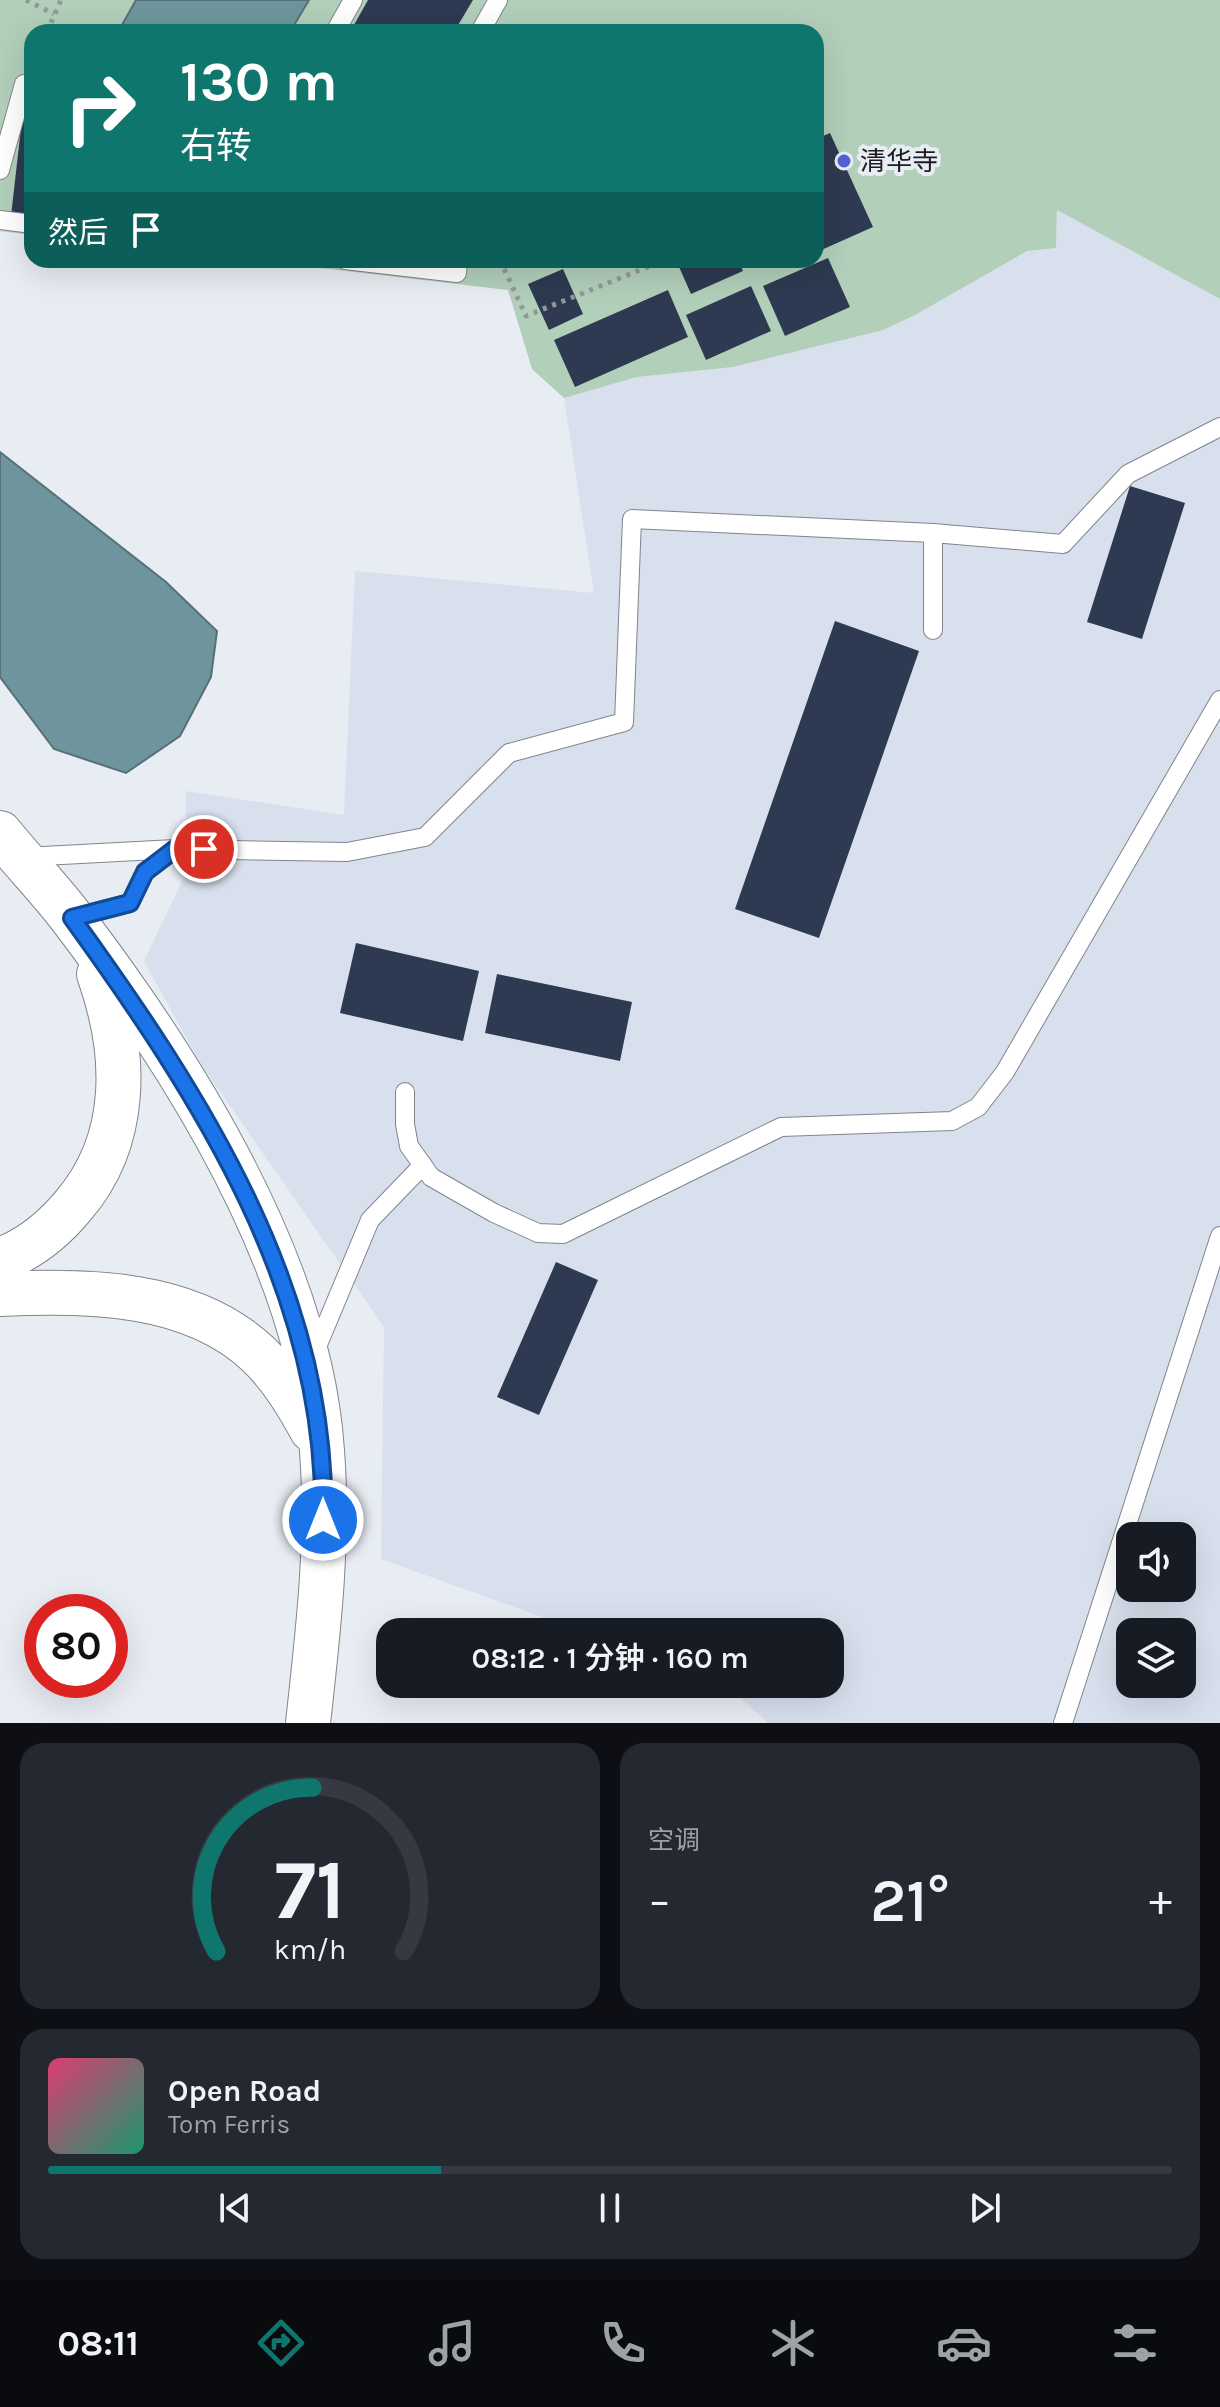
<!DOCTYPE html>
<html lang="zh">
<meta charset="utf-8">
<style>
:root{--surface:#171b24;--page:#242831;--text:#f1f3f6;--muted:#9ea1a6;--line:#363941;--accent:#0f766e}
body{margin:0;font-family:Karla,"Noto Sans SC",sans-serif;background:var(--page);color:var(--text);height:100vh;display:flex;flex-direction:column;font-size:30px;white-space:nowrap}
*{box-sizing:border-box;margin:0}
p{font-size:26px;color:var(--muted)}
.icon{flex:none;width:44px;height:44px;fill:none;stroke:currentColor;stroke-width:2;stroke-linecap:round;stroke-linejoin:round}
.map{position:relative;height:1723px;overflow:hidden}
.side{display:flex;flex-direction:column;gap:20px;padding:20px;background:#0d0f14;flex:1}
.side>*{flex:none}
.hud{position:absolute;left:24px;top:24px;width:800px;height:244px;border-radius:24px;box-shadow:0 8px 32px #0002;background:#0f766e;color:#fff;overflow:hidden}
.buttons{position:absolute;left:1116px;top:1522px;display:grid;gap:16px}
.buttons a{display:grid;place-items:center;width:80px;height:80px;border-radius:16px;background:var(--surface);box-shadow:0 8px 32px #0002;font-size:40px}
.speed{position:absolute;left:24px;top:1594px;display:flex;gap:16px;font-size:40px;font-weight:700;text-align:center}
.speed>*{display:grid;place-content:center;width:104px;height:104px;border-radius:50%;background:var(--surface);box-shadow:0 8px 32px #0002;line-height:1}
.speed .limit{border:12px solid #d22;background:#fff;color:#111}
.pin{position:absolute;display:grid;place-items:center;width:68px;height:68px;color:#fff;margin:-34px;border:4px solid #fff;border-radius:50%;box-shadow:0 2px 8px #0007}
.me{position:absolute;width:88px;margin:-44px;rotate:0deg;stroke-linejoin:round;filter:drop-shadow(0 0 6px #0008)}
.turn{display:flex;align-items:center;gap:28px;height:168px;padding:0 24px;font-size:36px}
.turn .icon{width:104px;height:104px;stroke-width:2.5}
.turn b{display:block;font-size:56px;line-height:68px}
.then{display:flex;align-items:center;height:76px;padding:0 24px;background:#0003;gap:16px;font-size:30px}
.big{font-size:60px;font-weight:600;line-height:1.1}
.side .tile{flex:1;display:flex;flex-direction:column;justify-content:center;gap:12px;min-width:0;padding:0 28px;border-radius:24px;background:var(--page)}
.side .dial{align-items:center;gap:0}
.dial svg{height:208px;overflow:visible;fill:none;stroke:var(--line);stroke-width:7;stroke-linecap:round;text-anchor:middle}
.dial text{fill:var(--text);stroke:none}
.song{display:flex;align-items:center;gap:24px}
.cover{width:96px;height:96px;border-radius:12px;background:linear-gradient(135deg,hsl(340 70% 55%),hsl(160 70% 35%))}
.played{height:8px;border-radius:4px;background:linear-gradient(90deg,var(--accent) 35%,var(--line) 35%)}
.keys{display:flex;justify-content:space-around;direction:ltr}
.heat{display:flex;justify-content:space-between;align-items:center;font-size:44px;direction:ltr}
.side .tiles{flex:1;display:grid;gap:20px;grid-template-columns:1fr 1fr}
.tile:last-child{grid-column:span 2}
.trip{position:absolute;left:376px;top:1618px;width:468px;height:80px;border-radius:24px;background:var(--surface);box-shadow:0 8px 32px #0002;font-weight:600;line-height:80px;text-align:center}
.dock{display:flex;height:128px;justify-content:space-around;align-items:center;background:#090b0e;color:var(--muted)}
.dock .icon{width:56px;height:56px}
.dock .selected{color:var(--accent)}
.dock b{font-size:36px;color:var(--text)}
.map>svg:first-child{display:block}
</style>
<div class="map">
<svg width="1220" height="1723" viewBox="0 0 1220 1723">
<rect width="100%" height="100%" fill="#e8ecf3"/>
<path fill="#d8e0ee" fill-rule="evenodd" d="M1057 210 1220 299V1723H768L725 1684H830V1632H584L381 1559 384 1327 200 1063 144 961 186 873V791L344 815 355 571 594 593 564 398 637 377 733 367 915 315 1027 251 1056 248ZM1130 1536H1182V1588H1130ZM1130 1632H1182V1684H1130Z"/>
<path fill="#b2cfba" d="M0 0H1220V299L1057 210 1056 248 1027 251 915 315 883 330 733 367 637 377 564 398 532 369 508 290 251 260H816V32H32V235L0 231Z"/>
<path fill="#6e959d" stroke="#557177" stroke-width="2" d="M136 0H309L290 32H123L122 25Z
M0 452 166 582 217 631 211 677 180 736 126 773 54 749 0 677Z"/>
<path fill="#2d3a51" d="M368 0H473L454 32H350Z
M22 119 32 120V218L11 216Z
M830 133 873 227 819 251 816 245V139Z
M828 258 850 307 785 336 763 286Z
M676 260H738L743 271 691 294Z
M563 269 583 314 549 330 528 284Z
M751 286 771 331 706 360 686 315Z
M668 290 688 337 575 387 554 340Z
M1130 486 1185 503 1142 639 1087 622Z
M835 621 919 651 819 938 735 909Z
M356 943 479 971 463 1041 340 1013Z
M497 974 632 1002 620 1061 485 1033Z
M556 1262 598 1280 539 1415 497 1397Z"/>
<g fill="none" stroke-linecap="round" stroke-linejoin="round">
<defs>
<path id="service" d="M335 32 353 0
M480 32 498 0
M0 170 24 84 32 85
M0 220 32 224
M345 260 457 273 458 260
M933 630V533
M24 857 175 849 347 852 425 837 509 753 624 722 632 519 933 533 1063 544 1128 474 1220 427
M72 918 130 903 145 872 175 849
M405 1092V1124L409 1146 431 1177 494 1213 538 1233 563 1234 781 1127 952 1121 978 1107 1005 1072 1220 700
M314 1354 370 1220 423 1165
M1063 1723 1220 1236"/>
<path id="trunk" d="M0 833C24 863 51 890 74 921 184 1066 310 1265 322 1451 329 1541 318 1633 308 1723
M0 1260C30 1249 53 1230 73 1206 130 1140 127 1053 99 974
M0 1294C87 1290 191 1291 258 1354 281 1376 297 1403 312 1430"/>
</defs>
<use href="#service" stroke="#81858b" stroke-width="20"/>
<use href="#trunk" stroke="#81858b" stroke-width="46"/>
<path stroke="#94989d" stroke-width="5" stroke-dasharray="4 6" stroke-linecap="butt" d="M26 0 54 14
M47 32 61 0
M500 260 526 316 660 262"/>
<use href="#service" stroke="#fff" stroke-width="18"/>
<use href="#trunk" stroke="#fff" stroke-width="44"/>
</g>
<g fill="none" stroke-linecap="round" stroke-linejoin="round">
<defs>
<path id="route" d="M204 849H175L145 872 130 903 72 918C200 1095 329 1293 323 1520"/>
</defs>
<use href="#route" stroke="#114b97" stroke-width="20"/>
<use href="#route" stroke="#1a73e8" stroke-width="14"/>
</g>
<circle fill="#5460d6" stroke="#e8ecf3" stroke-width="3" cx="844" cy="161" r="8"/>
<g text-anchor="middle" stroke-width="8" stroke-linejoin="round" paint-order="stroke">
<g font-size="26" fill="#1a1c1e" stroke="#e8ecf3" text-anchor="start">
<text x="860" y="170">清华寺</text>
</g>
</g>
</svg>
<div class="buttons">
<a><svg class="icon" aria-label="sound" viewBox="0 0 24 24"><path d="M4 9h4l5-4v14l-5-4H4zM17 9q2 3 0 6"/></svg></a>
<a><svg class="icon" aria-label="layers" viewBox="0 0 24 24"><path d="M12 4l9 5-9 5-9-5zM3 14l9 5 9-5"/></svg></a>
</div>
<div class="speed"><div class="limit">80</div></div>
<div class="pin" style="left:204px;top:849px;background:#d93025"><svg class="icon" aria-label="arrive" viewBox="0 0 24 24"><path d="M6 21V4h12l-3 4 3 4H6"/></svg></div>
<svg class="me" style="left:323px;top:1520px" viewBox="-20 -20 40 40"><circle r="17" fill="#1a73e8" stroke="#fff" stroke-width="3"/><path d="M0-11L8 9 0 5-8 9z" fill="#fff"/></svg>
<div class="trip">08:12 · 1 分钟 · 160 m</div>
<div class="hud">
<div class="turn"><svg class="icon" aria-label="right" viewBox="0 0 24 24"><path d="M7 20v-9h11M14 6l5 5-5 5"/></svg><div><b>130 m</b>右转</div></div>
<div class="then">然后<svg class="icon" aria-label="arrive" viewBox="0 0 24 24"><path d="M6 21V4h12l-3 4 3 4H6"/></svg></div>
</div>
</div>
<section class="side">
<div class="tiles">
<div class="tile dial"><svg viewBox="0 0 100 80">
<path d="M14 69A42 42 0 1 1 86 69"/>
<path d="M14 69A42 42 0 0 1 51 6" stroke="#0f766e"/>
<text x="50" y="56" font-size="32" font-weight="700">71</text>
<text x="50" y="72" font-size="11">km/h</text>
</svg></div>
<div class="tile"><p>空调</p>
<div class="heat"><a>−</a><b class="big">21°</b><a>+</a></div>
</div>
<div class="tile">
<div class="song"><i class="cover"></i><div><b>Open Road</b><p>Tom Ferris</p></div></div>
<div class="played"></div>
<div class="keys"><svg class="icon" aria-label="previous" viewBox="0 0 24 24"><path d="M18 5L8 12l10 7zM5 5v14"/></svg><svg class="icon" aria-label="pause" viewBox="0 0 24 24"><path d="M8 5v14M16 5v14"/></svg><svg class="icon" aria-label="next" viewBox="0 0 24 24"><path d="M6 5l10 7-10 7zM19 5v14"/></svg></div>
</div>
</div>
</section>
<nav class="dock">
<b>08:11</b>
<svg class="icon selected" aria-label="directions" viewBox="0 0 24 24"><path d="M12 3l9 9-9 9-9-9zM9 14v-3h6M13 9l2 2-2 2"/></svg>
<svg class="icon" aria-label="music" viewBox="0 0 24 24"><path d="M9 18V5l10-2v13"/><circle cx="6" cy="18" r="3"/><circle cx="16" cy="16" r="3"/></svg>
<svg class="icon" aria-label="phone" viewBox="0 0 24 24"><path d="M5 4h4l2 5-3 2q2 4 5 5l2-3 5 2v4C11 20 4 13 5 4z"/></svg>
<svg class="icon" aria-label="climate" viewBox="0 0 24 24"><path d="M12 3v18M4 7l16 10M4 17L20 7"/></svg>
<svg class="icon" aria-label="car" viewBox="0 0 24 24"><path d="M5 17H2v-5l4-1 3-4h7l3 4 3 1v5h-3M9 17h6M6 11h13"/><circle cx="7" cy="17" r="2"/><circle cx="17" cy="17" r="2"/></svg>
<svg class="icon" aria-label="filters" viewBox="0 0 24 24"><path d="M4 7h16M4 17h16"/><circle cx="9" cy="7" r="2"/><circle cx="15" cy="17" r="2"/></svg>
</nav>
